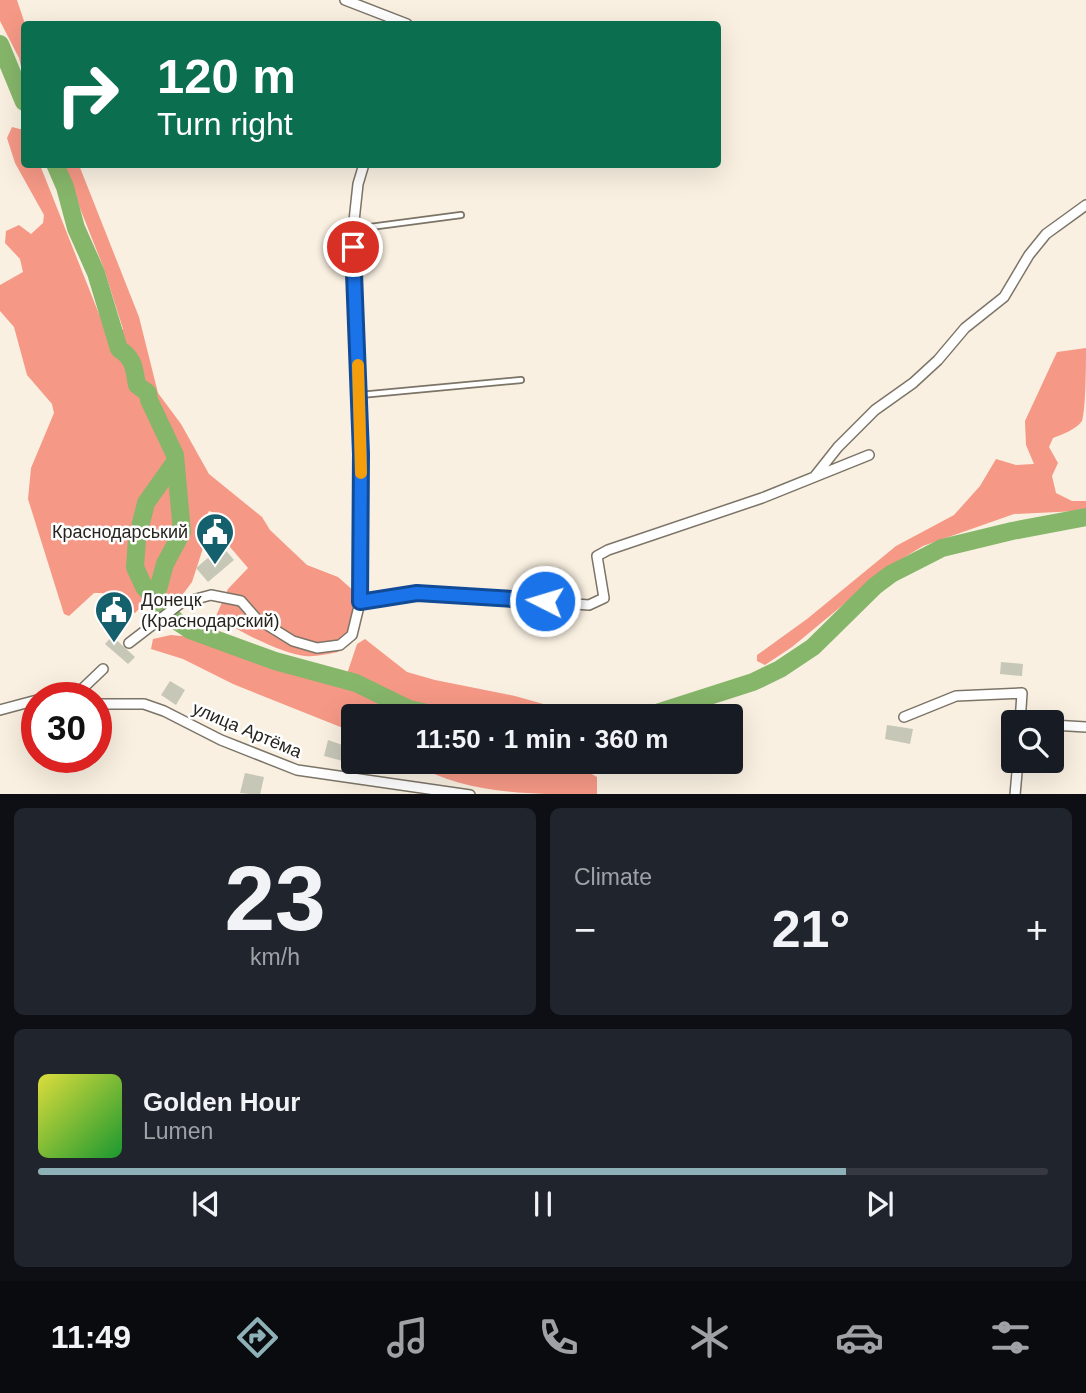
<!DOCTYPE html>
<meta charset="utf-8">
<style>
:root{--surface:#171b24;--page:#20242c;--text:#f1f3f6;--muted:#9ea1a6;--line:#363941;--accent:#8eb1b8}
body{margin:0;font-family:Arial,sans-serif;background:var(--page);color:var(--text);height:100vh;display:flex;flex-direction:column;font-size:26px;white-space:nowrap}
*{box-sizing:border-box;margin:0}
p{font-size:23px;color:var(--muted)}
.icon{flex:none;width:38px;height:38px;fill:none;stroke:currentColor;stroke-width:2;stroke-linecap:round;stroke-linejoin:round}
.map{position:relative;height:794px;overflow:hidden}
.details{display:flex;flex-direction:column;gap:14px;padding:14px;background:#0d0f14;flex:1}
.details>*{flex:none}
.hud{position:absolute;left:21px;top:21px;width:700px;height:147px;border-radius:7px;box-shadow:0 7px 28px #0002;background:#0b6e4f;color:#fff;overflow:hidden}
.fabs{position:absolute;left:1001px;top:710px;display:grid;gap:14px}
.fabs a{display:grid;place-items:center;width:63px;height:63px;border-radius:7px;background:var(--surface);box-shadow:0 7px 28px #0002;font-size:35px}
.speed{position:absolute;left:21px;top:682px;display:flex;gap:14px;font-size:35px;font-weight:700;text-align:center}
.speed>*{display:grid;place-content:center;width:91px;height:91px;border-radius:50%;background:var(--surface);box-shadow:0 7px 28px #0002;line-height:1}
.speed .limit{border:10px solid #d22;background:#fff;color:#111}
.pin{position:absolute;display:grid;place-items:center;width:60px;height:60px;color:#fff;margin:-30px;border:4px solid #fff;border-radius:50%;box-shadow:0 2px 7px #0007}
.me{position:absolute;width:77px;margin:-38px;rotate:275deg;stroke-linejoin:round;filter:drop-shadow(0 0 5px #0008)}
.turn{display:flex;align-items:center;gap:24px;height:147px;padding:0 21px;font-size:32px}
.turn .icon{width:91px;height:91px;stroke-width:2.5}
.turn b{display:block;font-size:49px;line-height:60px}
.big{font-size:52px;font-weight:700;line-height:1.1}
.details .widget{flex:1;display:flex;flex-direction:column;justify-content:center;gap:10px;min-width:0;padding:0 24px;border-radius:10px;background:var(--page)}
.details .dial{align-items:center;gap:0}
.dial b{font-size:91px;line-height:1}
.song{display:flex;align-items:center;gap:21px}
.cover{width:84px;height:84px;border-radius:10px;background:linear-gradient(135deg,hsl(60 70% 55%),hsl(130 70% 35%))}
.played{height:7px;border-radius:4px;background:linear-gradient(90deg,var(--accent) 80%,var(--line) 80%)}
.keys{display:flex;justify-content:space-around;direction:ltr}
.heat{display:flex;justify-content:space-between;align-items:center;font-size:38px;direction:ltr}
.details .tiles{flex:1;display:grid;gap:14px;grid-template-columns:1fr 1fr}
.widget:last-child{grid-column:span 2}
.trip{position:absolute;left:341px;top:704px;width:402px;height:70px;border-radius:7px;background:var(--surface);box-shadow:0 7px 28px #0002;font-weight:700;line-height:70px;text-align:center}
.dock{display:flex;height:112px;justify-content:space-around;align-items:center;background:#090b0e;color:var(--muted)}
.dock .icon{width:49px;height:49px}
.dock .active{color:var(--accent)}
.dock b{font-size:32px;color:var(--text)}
.map>svg:first-child{display:block}
</style>
<div class="map">
<svg width="1086" height="795" viewBox="0 0 1086 795">
<rect width="100%" height="100%" fill="#f9f0e1"/>
<path fill="#f69886" fill-rule="evenodd" d="M0 0H17L25 24 24 80 19 58 0 21Z
M12 127 24 130V164L40 165 99 314 115 334 123 329 104 269 63 165H79L139 317 158 393 181 424 209 474 262 517 270 530 307 565 338 577 355 592 357 610 338 652C327 654 316 657 305 656 283 654 233 629 216 616L228 589 248 568 224 540 220 515 209 511 205 519V542L192 582 183 594 172 602 145 603 135 613 102 593H94L69 616 64 614 28 499 31 468 54 413 52 404 27 375 14 327 0 311V285L23 272 20 259 5 243 6 231 19 225 31 234 43 223 44 215 15 163 7 138ZM175 463 182 532 165 564 155 599 144 587 135 567 137 539 146 503Z
M1086 348C1086 364 1086 408 1082 421 1075 430 1063 434 1053 438L1049 447 1058 463 1052 476 1056 493 1072 501H1086V515L1078 511 1014 514 923 546 890 566 792 647 765 665 757 661V655L807 619 896 546 954 515 980 486 996 459 1016 465 1034 464 1026 445 1025 421 1057 352Z
M171 478C178 519 176 550 150 584 128 555 146 501 171 478Z
M171 635 193 637 276 670 301 671 344 683 357 644 365 639 407 672 435 680 515 696 561 709 605 710 608 716H354L353 732 233 684 183 659 151 649 153 639Z
M408 761H569L597 777V794C532 795 465 795 408 761Z"/>
<g fill="none" stroke-linecap="round" stroke-linejoin="round">
<path stroke="#86b66a" stroke-width="18" d="M0 44 24 102
M55 164 65 187 76 228 96 273 119 349C134 358 134 368 137 385L148 393 149 400 175 455 182 532 165 564 155 600
M175 462 146 503 137 539 135 567 144 587 175 620 190 630 275 661 356 683 409 709 441 716
M647 716 753 682 780 669 813 647 875 586 891 574 942 548 1012 531 1086 517"/>
</g>
<path fill="#c6c7b7" d="M222 546 234 560 208 582 196 568Z
M112 636 135 657 128 664 105 644Z
M1001 662 1023 664 1022 676 1000 674Z
M170 681 185 690 176 705 161 695Z
M887 725 913 729 910 744 885 739Z
M328 740 354 749V764L324 756Z
M245 773 264 777 260 795 240 793Z"/>
<g fill="none" stroke-linecap="round" stroke-linejoin="round">
<defs>
<path id="service" d="M355 229 461 215
M360 395 521 380"/>
<path id="minor" d="M345 0 407 24
M815 476 838 447 875 410 913 383 938 360 965 328 1004 297 1029 255 1046 234 1086 205
M360 602 361 454 354 221 358 184 364 164
M129 643 181 603 211 595 241 601 256 618 293 641 317 648 340 645 352 635 360 602 417 593 589 605 604 598 597 556 608 550 762 498 869 455
M45 698 80 691 103 669
M96 704H144L164 711 221 740 297 770 470 795
M0 710 37 700
M904 717 956 696 1022 693 1020 723
M1052 725 1086 727
M1015 795 1018 761"/>
</defs>
<use href="#service" stroke="#7c7567" stroke-width="8"/>
<use href="#minor" stroke="#7c7567" stroke-width="12"/>
<use href="#service" stroke="#fff" stroke-width="4.5"/>
<use href="#minor" stroke="#fff" stroke-width="9"/>
</g>
<g fill="none" stroke-linecap="round" stroke-linejoin="round">
<defs>
<path id="route" d="M353 247 361 454 360 602 417 593 545 601"/>
</defs>
<use href="#route" stroke="#114b97" stroke-width="18"/>
<use href="#route" stroke="#1a73e8" stroke-width="12"/>
<path stroke="#f59e0b" stroke-width="12" d="M358 365 361 473"/>
</g>
<defs>
<symbol id="civic-pin" viewBox="-11 -11 22 30"><path d="M0 17L-7.5 6A9.5 9.5 0 1 1 7.5 6Z" fill="#15606d" stroke="#fff"/><path d="M-.6-6.5H3V-4.5H.6V-3L4-1V1h2V6H-6V1h2V-1L-.6-3ZM-1.2 2.5V6h2.4V2.5Z" fill="#fff"/></symbol>
</defs>
<g fill-rule="evenodd">
<use href="#civic-pin" x="193" y="510" width="44" height="60"/>
<use href="#civic-pin" x="92" y="588" width="44" height="60"/>
</g>
<g text-anchor="middle" stroke-width="5" stroke-linejoin="round" paint-order="stroke">
<g font-size="18" fill="#28251f" stroke="#fff" text-anchor="end">
<text x="188" y="538">Краснодарський</text>
<text x="141" y="606" text-anchor="start">Донецк<tspan x="141" dy="21">(Краснодарский)</tspan></text>
</g>
<g font-size="18" fill="#28251f" stroke="#fff">
<text transform="translate(247 730) rotate(23)" y="6">улица Артёма</text>
</g>
</g>
</svg>
<div class="fabs">
<a><svg class="icon" aria-label="search" viewBox="0 0 24 24"><circle cx="10" cy="10" r="6"/><path d="M15 15l6 6"/></svg></a>
</div>
<div class="speed"><div class="limit">30</div></div>
<div class="pin" style="left:353px;top:247px;background:#d93025"><svg class="icon" aria-label="arrive" viewBox="0 0 24 24"><path d="M6 21V4h12l-3 4 3 4H6"/></svg></div>
<svg class="me" style="left:545px;top:601px" viewBox="-20 -20 40 40"><circle r="17" fill="#1a73e8" stroke="#fff" stroke-width="3"/><path d="M0-11L8 9 0 5-8 9z" fill="#fff"/></svg>
<div class="trip">11:50 · 1 min · 360 m</div>
<div class="hud">
<div class="turn"><svg class="icon" aria-label="right" viewBox="0 0 24 24"><path d="M7 20v-9h11M14 6l5 5-5 5"/></svg><div><b>120 m</b>Turn right</div></div>
</div>
</div>
<section class="details">
<div class="tiles">
<div class="widget dial"><b>23</b><p>km/h</p></div>
<div class="widget"><p>Climate</p>
<div class="heat"><a>−</a><b class="big">21°</b><a>+</a></div>
</div>
<div class="widget">
<div class="song"><i class="cover"></i><div><b>Golden Hour</b><p>Lumen</p></div></div>
<div class="played"></div>
<div class="keys"><svg class="icon" aria-label="previous" viewBox="0 0 24 24"><path d="M18 5L8 12l10 7zM5 5v14"/></svg><svg class="icon" aria-label="pause" viewBox="0 0 24 24"><path d="M8 5v14M16 5v14"/></svg><svg class="icon" aria-label="next" viewBox="0 0 24 24"><path d="M6 5l10 7-10 7zM19 5v14"/></svg></div>
</div>
</div>
</section>
<nav class="dock">
<b>11:49</b>
<svg class="icon active" aria-label="directions" viewBox="0 0 24 24"><path d="M12 3l9 9-9 9-9-9zM9 14v-3h6M13 9l2 2-2 2"/></svg>
<svg class="icon" aria-label="music" viewBox="0 0 24 24"><path d="M9 18V5l10-2v13"/><circle cx="6" cy="18" r="3"/><circle cx="16" cy="16" r="3"/></svg>
<svg class="icon" aria-label="phone" viewBox="0 0 24 24"><path d="M5 4h4l2 5-3 2q2 4 5 5l2-3 5 2v4C11 20 4 13 5 4z"/></svg>
<svg class="icon" aria-label="climate" viewBox="0 0 24 24"><path d="M12 3v18M4 7l16 10M4 17L20 7"/></svg>
<svg class="icon" aria-label="car" viewBox="0 0 24 24"><path d="M5 17H2v-5l4-1 3-4h7l3 4 3 1v5h-3M9 17h6M6 11h13"/><circle cx="7" cy="17" r="2"/><circle cx="17" cy="17" r="2"/></svg>
<svg class="icon" aria-label="filters" viewBox="0 0 24 24"><path d="M4 7h16M4 17h16"/><circle cx="9" cy="7" r="2"/><circle cx="15" cy="17" r="2"/></svg>
</nav>
